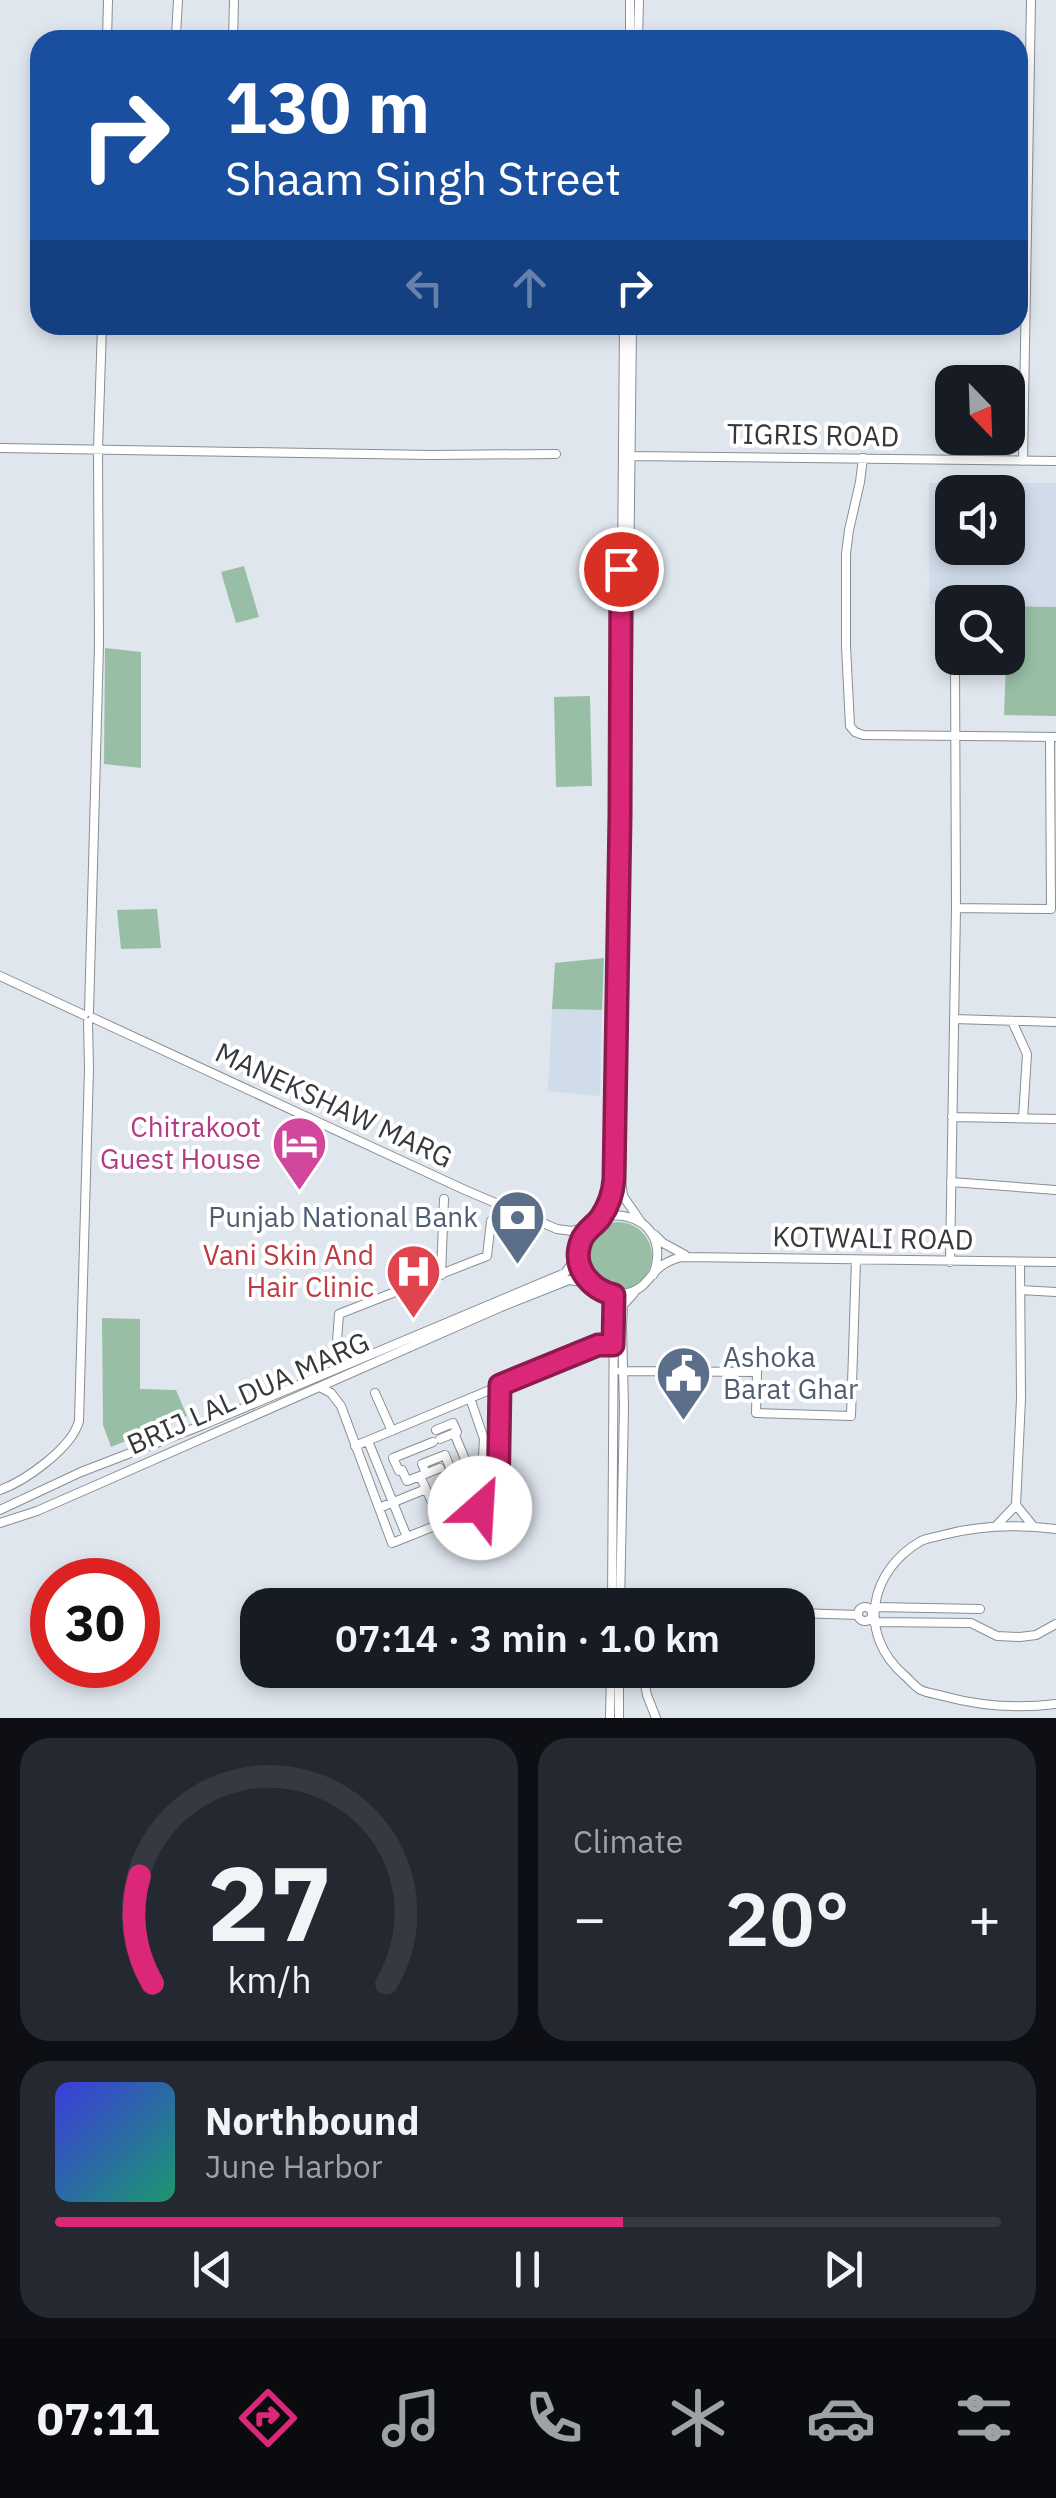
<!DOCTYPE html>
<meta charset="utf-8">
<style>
:root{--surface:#171b24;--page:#242831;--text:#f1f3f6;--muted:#9ea1a6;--line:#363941;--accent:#db2777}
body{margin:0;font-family:"IBM Plex Sans",sans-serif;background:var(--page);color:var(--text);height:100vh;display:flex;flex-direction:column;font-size:38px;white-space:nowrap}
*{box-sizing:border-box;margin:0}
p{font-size:32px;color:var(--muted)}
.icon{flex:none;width:55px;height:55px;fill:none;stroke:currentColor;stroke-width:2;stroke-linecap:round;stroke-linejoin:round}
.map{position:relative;height:1718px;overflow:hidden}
.drawer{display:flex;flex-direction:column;gap:20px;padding:20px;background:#0d0f14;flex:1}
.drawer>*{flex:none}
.hud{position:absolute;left:30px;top:30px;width:998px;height:305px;border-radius:30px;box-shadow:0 5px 15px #0003;background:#1a4fa0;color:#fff;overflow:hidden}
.needle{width:65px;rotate:157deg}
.buttons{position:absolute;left:935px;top:365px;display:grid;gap:20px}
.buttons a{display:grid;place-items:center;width:90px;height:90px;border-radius:20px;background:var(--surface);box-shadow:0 5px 15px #0003;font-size:50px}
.speed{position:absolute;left:30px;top:1558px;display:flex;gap:20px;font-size:50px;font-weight:700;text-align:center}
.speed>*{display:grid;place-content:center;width:130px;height:130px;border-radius:50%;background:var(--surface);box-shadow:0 5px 15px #0003;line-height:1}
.speed .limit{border:15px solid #d22;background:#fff;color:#111}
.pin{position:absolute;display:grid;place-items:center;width:85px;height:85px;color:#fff;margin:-42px;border:5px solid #fff;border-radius:50%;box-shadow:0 2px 10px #0007}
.me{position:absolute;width:110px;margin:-55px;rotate:26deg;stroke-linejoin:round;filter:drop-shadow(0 0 8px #0008)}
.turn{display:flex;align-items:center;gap:35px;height:210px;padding:0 30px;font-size:45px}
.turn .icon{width:130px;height:130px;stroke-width:2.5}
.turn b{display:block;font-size:70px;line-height:85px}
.lanes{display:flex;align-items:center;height:95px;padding:0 30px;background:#0003;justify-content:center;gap:50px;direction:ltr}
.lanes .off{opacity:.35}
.big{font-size:75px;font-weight:600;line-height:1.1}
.drawer .tile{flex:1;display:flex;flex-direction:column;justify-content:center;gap:15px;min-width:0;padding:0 35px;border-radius:30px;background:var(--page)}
.drawer .dial{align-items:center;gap:0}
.dial svg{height:260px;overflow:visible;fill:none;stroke:var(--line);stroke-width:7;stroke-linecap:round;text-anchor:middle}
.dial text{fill:var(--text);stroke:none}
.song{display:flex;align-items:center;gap:30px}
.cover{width:120px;height:120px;border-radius:15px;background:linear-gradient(135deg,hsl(240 70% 55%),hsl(160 70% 35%))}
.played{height:10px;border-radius:5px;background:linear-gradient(90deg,var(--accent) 60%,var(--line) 60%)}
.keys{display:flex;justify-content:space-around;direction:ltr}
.heat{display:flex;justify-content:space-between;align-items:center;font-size:55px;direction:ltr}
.drawer .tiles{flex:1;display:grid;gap:20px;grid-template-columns:1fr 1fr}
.tile:last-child{grid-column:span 2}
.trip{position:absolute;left:240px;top:1588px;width:575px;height:100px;border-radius:30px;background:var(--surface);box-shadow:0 5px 15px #0003;font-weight:600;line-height:100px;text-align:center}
.dock{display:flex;height:160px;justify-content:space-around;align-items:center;background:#090b0e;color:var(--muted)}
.dock .icon{width:70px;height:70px}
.dock .active{color:var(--accent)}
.dock b{font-size:45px;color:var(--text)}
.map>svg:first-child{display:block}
</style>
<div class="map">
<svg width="1056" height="1718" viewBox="0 0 1056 1718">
<rect width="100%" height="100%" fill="#dfe6ee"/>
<path fill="#d1dcea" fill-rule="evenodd" d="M929 483H1056V607L1008 606V602L929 604ZM1008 492V548H952V492Z
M552 1009 602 1010 600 1096 548 1091Z"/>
<path fill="#98bfa6" d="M244 566 259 617 236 623 221 572Z
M1008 606 1056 607V716L1004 715Z
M105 648 141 652V768L104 764Z
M590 696 592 786 556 787 554 697Z
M157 909 161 948 121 949 117 910Z
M604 958 602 1010 552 1009 555 963Z
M584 1256a34 34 0 1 1 68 0a34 34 0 1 1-68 0Z
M102 1318 140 1319V1389L176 1390 187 1416 111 1447 103 1425Z"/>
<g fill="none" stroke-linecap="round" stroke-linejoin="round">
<defs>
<path id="minor" d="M176 35 178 0
M107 40 108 0
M135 40 144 35H176
M233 40 234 0
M630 40V0
M638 40 639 0
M632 325C628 610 627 895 621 1180L623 1196 641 1222
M0 448 431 455 556 454
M630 456 1056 461
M863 458 860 482 849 530 846 554V646L850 726 855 732 863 735 1056 737
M1023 461 1031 0
M1050 737 1051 909
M956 908 1051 909
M0 976 84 1015
M89 1012 99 645 98 449 102 325
M93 1018 465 1190 557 1229 572 1231 588 1226
M954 1019 1056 1022
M1012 1021 1027 1054 1023 1118
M952 1117 1056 1119
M951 1182 1056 1190
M599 1220 611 1197 614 1179 620 817 624 325
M655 1235 663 1243 685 1255
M950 1262 956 908 955 658
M441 1275 444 1199
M653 1275C678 1209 584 1194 579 1251 578 1262 581 1273 588 1281 599 1293 615 1297 631 1292 645 1288 649 1276 660 1267 666 1262 674 1259 681 1257L1056 1262
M1020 1290 1056 1292
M335 1369 339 1314 487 1256 491 1221
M621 1371 757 1372 756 1413 851 1416 856 1260
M320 1387 331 1393 341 1406 392 1543 498 1501 500 1385
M375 1393 392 1431
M470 1398 484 1439 480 1508
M436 1430 453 1423 457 1432 440 1439
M454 1433 470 1471
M368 1441 407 1537
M355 1446 598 1345H613
M440 1468 420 1476 431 1500 456 1490
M426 1473 422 1464 445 1455 452 1473 447 1476
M420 1476 407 1481 402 1470 399 1471 393 1458 433 1442
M0 1490C25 1481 72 1448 79 1421L89 1069 88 1022
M1016 1505 1033 1526
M379 1508 426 1489
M0 1510 81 1472 203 1425 565 1273 578 1255
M0 1523 37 1511 101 1483 501 1307 569 1280 590 1283
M997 1525 1016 1505 1021 1399 1020 1263
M1056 1529C1017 1524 980 1525 943 1535 936 1537 927 1538 921 1541 869 1571 857 1634 904 1675 909 1679 915 1687 921 1690 927 1693 936 1694 943 1696 980 1706 1017 1709 1056 1704
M612 1605 614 1295
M620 1605 624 1407 622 1327 623 1305 634 1293
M875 1607 980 1609
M858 1614a7 7 0 1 1 14 0a7 7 0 1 1-14 0Z
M798 1613 858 1615
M874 1622 971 1623 997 1636 1020 1637 1036 1635 1056 1624
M642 1670 647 1695 656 1718
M610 1718 611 1670
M619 1718V1670"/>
</defs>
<use href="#minor" stroke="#888e96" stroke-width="10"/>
<use href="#minor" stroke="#fff" stroke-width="8"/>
</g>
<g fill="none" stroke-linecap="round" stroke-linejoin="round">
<defs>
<path id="route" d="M480 1508 498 1501 500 1385 598 1345H613L614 1295C590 1289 571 1267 581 1241 585 1230 595 1226 601 1217 609 1205 613 1193 614 1179L620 816 621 569"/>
</defs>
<use href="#route" stroke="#8e194d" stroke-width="25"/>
<use href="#route" stroke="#db2777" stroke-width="18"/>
</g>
<defs>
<symbol id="hotel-pin" viewBox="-11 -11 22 30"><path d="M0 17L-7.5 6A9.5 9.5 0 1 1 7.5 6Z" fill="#d1479c" stroke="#fff"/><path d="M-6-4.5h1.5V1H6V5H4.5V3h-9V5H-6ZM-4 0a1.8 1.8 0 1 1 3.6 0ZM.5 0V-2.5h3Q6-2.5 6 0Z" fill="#fff"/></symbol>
<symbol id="bank-pin" viewBox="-11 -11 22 30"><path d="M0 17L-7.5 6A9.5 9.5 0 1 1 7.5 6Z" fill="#5c6f8a" stroke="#fff"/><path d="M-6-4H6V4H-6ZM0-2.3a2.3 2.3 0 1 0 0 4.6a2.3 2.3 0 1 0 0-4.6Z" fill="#fff"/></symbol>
<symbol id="hospital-pin" viewBox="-11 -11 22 30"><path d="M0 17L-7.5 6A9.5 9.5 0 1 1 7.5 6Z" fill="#e0444e" stroke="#fff"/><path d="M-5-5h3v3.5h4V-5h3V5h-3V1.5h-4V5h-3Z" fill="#fff"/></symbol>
<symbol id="civic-pin" viewBox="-11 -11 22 30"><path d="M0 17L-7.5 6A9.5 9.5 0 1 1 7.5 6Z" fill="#5c6f8a" stroke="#fff"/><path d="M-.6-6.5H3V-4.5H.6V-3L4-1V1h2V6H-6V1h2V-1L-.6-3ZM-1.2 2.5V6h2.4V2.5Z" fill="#fff"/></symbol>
</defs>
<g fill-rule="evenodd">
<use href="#hotel-pin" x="268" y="1112" width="63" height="86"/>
<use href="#bank-pin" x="486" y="1186" width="63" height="86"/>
<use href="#hospital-pin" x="382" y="1240" width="63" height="86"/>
<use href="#civic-pin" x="652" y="1342" width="63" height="86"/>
</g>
<g text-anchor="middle" stroke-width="8" stroke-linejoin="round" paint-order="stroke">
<g font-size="28" fill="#36383c" stroke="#fff">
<text transform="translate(813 435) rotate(1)" y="10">TIGRIS ROAD</text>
<text transform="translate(334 1105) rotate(25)" y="10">MANEKSHAW MARG</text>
<text transform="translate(873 1238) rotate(1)" y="10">KOTWALI ROAD</text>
<text transform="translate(248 1393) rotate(-24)" y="10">BRIJ LAL DUA MARG</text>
</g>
<g font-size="28" fill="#b23c85" stroke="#fff" text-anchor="end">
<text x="261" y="1137">Chitrakoot<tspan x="261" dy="32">Guest House</tspan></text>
</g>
<g font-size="28" fill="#4e5e75" stroke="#fff" text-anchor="end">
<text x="478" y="1227">Punjab National Bank</text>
<text x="723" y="1367" text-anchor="start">Ashoka<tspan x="723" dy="32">Barat Ghar</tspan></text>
</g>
<g font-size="28" fill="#be3a42" stroke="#fff" text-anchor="end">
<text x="374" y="1265">Vani Skin And<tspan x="374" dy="32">Hair Clinic</tspan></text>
</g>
</g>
</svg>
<div class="buttons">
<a><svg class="needle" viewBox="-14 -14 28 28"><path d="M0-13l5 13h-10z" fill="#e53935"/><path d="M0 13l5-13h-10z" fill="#9ea1a6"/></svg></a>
<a><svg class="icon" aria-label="sound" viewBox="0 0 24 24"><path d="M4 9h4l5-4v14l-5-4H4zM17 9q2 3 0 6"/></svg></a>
<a><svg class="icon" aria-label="search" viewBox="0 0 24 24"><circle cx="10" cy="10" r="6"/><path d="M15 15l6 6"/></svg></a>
</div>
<div class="speed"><div class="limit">30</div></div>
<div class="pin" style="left:621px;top:569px;background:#d93025"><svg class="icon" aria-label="arrive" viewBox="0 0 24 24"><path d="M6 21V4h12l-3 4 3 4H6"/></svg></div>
<svg class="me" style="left:480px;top:1508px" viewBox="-20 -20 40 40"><circle r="19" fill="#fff"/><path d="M0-13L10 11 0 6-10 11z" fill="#db2777"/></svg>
<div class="trip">07:14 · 3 min · 1.0 km</div>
<div class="hud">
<div class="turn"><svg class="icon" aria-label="right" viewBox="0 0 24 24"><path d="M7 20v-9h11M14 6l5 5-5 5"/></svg><div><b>130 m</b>Shaam Singh Street</div></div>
<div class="lanes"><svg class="icon off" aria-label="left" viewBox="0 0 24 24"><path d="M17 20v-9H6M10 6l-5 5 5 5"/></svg><svg class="icon off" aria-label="ahead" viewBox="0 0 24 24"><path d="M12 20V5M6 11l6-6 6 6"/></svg><svg class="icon" aria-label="right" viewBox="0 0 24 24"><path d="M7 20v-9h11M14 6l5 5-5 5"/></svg></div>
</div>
</div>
<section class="drawer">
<div class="tiles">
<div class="tile dial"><svg viewBox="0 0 100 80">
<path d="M14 69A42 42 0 1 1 86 69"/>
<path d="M14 69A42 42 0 0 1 10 36" stroke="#db2777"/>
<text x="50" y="56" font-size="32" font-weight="700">27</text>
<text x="50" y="72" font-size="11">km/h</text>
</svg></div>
<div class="tile"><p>Climate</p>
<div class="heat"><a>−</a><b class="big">20°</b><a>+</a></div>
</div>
<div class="tile">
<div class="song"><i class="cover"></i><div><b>Northbound</b><p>June Harbor</p></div></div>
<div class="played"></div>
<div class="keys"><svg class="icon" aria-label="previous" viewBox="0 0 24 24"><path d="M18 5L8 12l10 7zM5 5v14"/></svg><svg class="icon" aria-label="pause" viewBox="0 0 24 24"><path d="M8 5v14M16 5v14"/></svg><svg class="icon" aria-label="next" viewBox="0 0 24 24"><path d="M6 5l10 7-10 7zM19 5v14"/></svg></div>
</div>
</div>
</section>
<nav class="dock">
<b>07:11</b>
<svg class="icon active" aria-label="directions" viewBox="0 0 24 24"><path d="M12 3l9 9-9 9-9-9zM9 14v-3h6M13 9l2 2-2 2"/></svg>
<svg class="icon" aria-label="music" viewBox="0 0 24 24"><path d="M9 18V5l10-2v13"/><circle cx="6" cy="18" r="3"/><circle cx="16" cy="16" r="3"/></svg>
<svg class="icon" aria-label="phone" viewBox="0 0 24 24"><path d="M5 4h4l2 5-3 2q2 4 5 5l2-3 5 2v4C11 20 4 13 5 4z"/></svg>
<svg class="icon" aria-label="climate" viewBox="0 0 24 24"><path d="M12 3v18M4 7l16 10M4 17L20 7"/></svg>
<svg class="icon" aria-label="car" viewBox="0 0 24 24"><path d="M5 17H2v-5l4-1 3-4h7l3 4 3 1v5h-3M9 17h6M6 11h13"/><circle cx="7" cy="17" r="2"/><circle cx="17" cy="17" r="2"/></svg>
<svg class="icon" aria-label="filters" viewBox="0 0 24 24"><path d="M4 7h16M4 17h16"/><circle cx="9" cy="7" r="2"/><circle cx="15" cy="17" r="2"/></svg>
</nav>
